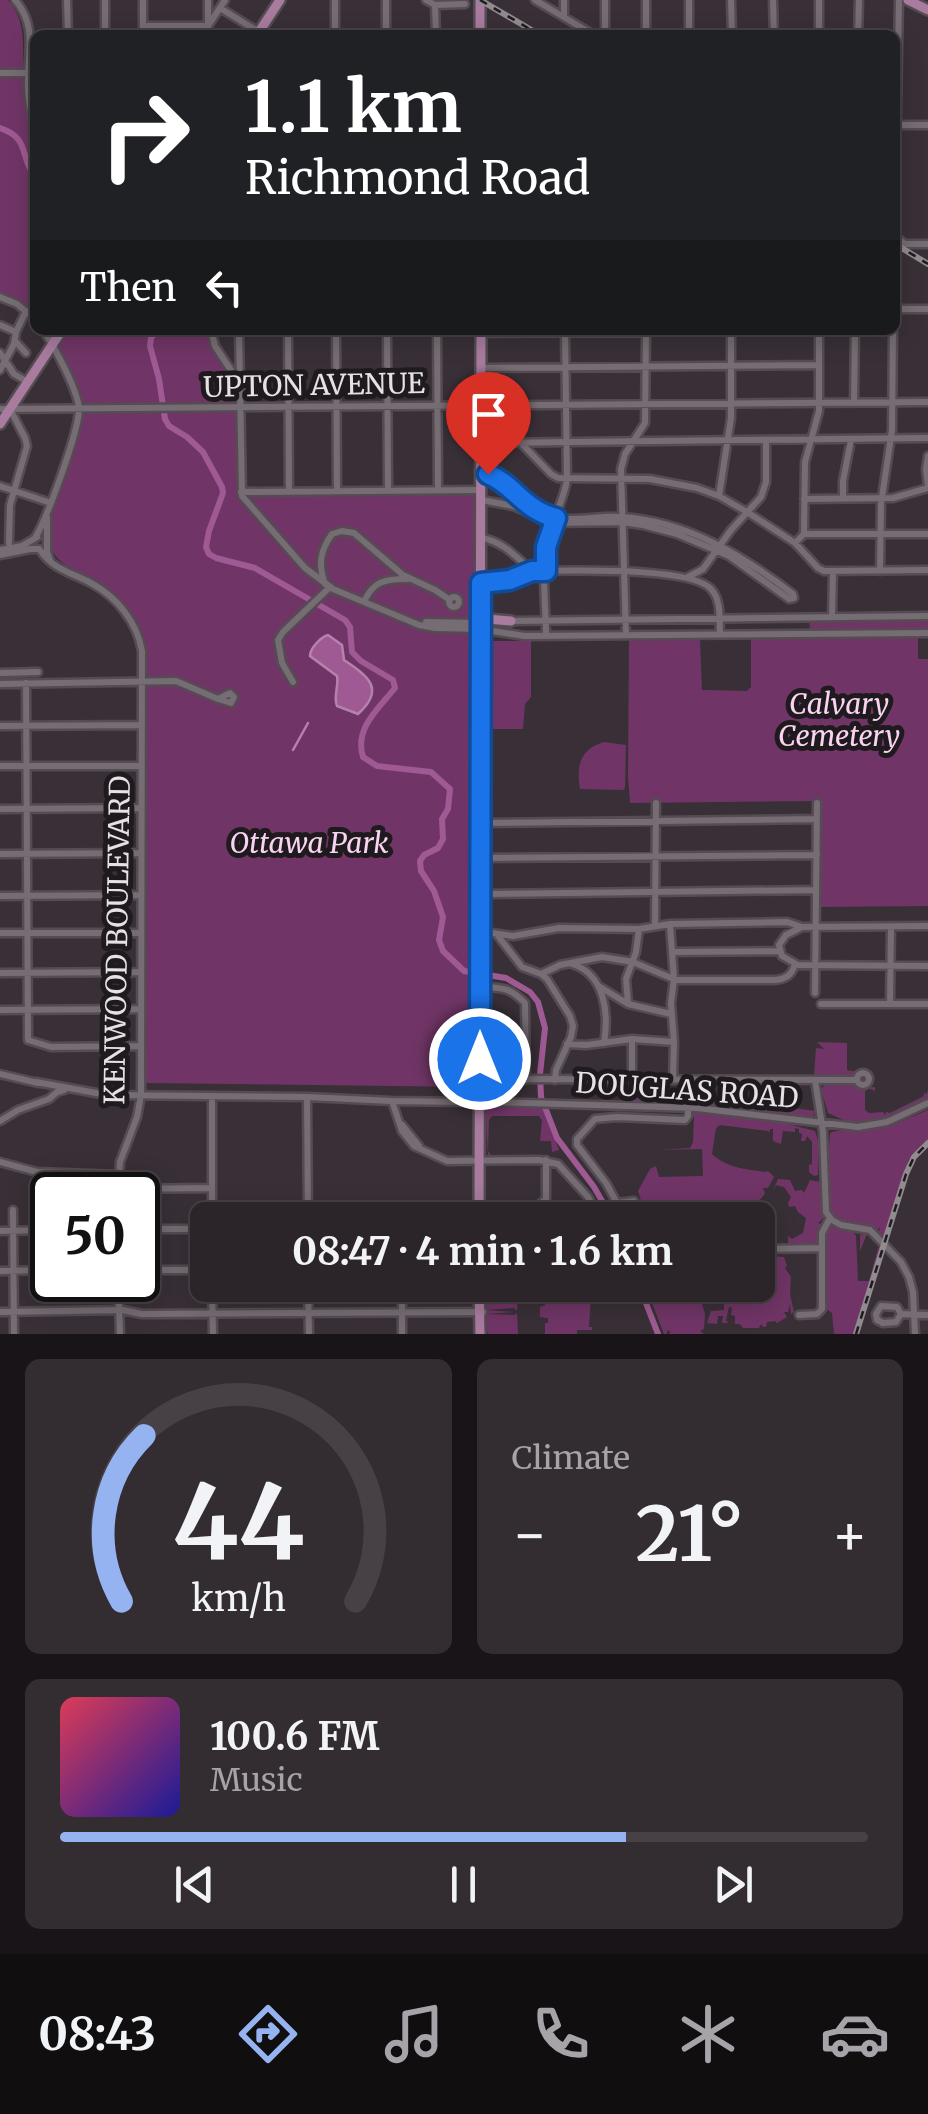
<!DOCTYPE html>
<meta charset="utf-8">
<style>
:root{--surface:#2b2429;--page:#332c31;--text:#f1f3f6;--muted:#a6a4a8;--line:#474146;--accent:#95b2f1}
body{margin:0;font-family:Merriweather,serif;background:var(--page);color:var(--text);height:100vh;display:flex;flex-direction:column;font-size:38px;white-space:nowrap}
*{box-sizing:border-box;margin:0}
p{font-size:32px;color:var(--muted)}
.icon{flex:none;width:55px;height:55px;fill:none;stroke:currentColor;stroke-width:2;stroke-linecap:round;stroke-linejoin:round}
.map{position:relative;height:1334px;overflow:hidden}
.sheet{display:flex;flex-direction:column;gap:25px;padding:25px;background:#181417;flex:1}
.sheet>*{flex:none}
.banner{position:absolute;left:30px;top:30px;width:870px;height:305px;border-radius:15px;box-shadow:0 5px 25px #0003,0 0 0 2px var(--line);background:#202124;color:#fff;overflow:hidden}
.speed{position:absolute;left:30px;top:1172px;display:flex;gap:20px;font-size:50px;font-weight:700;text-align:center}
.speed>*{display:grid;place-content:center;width:130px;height:130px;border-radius:50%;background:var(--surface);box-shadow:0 5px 25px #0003,0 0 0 2px var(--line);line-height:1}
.speed .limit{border:5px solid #111;border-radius:15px;background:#fff;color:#111}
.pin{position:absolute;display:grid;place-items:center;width:85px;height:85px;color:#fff;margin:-102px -42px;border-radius:50% 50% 50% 0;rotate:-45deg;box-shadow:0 0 10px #0007}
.pin .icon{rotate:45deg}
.me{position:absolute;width:110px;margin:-55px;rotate:0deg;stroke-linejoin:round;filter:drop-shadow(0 0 8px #0008)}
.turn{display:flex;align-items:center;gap:35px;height:210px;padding:0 50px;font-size:45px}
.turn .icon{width:130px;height:130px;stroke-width:2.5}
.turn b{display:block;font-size:70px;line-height:85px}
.then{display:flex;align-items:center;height:95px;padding:0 50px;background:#0003;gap:20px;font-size:38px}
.big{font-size:75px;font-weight:700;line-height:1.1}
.sheet .card{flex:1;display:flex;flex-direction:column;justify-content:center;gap:15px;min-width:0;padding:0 35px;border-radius:15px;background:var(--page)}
.sheet .dial{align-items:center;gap:0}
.dial svg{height:260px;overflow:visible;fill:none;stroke:var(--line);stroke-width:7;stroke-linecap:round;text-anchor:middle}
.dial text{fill:var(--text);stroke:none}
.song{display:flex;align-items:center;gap:30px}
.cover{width:120px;height:120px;border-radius:15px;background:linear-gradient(135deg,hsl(350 70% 55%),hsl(240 70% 35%))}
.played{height:10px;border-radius:5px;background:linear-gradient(90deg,var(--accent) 70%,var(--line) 70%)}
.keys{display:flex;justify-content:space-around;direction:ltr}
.heat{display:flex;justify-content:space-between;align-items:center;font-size:55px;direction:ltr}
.sheet .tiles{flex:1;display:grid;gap:25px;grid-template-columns:1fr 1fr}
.card:last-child{grid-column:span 2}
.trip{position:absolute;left:190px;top:1202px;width:585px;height:100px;border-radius:15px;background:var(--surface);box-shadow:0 5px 25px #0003,0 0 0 2px var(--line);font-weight:700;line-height:100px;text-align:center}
.dock{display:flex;height:160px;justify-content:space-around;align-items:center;background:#110e10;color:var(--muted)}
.dock .icon{width:70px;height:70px}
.dock .current{color:var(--accent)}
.dock b{font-size:45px;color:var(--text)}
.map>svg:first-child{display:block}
</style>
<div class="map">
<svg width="928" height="1334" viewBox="0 0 928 1334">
<rect width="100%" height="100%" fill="#393037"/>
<path fill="#703566" d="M0 0H8C26 21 23 42 23 69H0Z
M0 76H26L27 108 35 136V321L25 312 0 298Z
M68 330H208L236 387 238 494H478L476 633V1087L145 1083 142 840 146 645C140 621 126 604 106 589 82 571 44 566 48 526 51 491 73 449 83 415L80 403 57 347Z
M928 618V631H810L809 620Z
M918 636V659H928V906L819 907V801L630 803 628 776 629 639 700 638 702 690 747 691 751 687V638Z
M485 641H531V697L525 704 523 729H485Z
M604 742 626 745 625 788 623 790 580 789C576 766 580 749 604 742Z
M817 1042 847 1043V1070L858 1072 851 1077 814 1076 816 1048 824 1049Z
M826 1083 856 1084 862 1088 875 1087V1091L868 1088 865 1091V1110L869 1113 883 1112 885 1115 886 1112 890 1113 924 1096V1093L926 1094 928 1091V1099L880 1120 848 1122 828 1113 821 1089Z
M679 1095 721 1098 815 1111 814 1116 807 1117 702 1104 624 1102V1097L672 1099Z
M485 1105 542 1106 559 1150 552 1152 551 1141H540L542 1120 539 1116H492L489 1120 488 1151 491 1155H544H488Z
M928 1110V1140L909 1160 884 1242 878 1234 880 1227 876 1231C865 1224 857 1226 845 1223 821 1217 826 1184 828 1161L830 1160 828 1159 830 1133C840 1128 857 1132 871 1130 890 1127 910 1118 928 1110Z
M693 1112 777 1121 815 1131 819 1144 818 1175 814 1176 809 1172V1165L812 1164V1142L807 1136 805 1141H801L802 1134 799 1133V1129L795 1128V1132L783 1131 781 1144 773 1141V1129H770L769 1133 768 1131 720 1125 716 1128 712 1154C727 1168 745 1169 766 1172L768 1171 774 1177 768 1188H763L765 1194 756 1204 759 1212 756 1210 748 1216 753 1220 646 1218 638 1191 650 1169 656 1166 659 1177 703 1176 702 1149 660 1150 690 1148 693 1142 694 1117 690 1115Z
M778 1179 790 1180 795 1191 802 1190 804 1193 810 1180 820 1182 825 1217 818 1223 821 1224 818 1245 788 1246V1236L792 1239 803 1233 806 1218 798 1212 795 1206 789 1207 788 1203 791 1197 784 1187 776 1185 772 1193Z
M831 1226 853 1232 856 1236 858 1281H869L879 1245 867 1234 860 1251V1235L867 1233 882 1247 855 1334H834L832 1313 825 1308 824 1237 827 1227Z
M758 1255 784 1257 787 1266 785 1268 791 1277 790 1294 794 1312 791 1314 790 1304 788 1312H784L787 1317 777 1323 775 1321 767 1322 766 1327H763L761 1324 759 1328H743L740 1324H735V1316L731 1315 732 1308 729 1307 726 1320 728 1323H722L723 1316H716L718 1317 717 1324 707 1323 711 1311 724 1310V1285H758Z
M488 1285H592L597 1290 607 1288 608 1292 605 1297H591L589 1327H592V1330H577V1334H545V1323H548V1318L540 1317V1307L545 1305 544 1287H518L517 1311 514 1308 487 1310 514 1312 487 1314 514 1315 517 1313 518 1334H488C483 1318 488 1301 488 1285Z
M645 1285H652L660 1299H695L696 1296 700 1297 705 1314 704 1329 700 1331 704 1334H669L671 1332 667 1330V1334H664Z"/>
<path fill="#9f5a93" stroke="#b582ac" stroke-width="2.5" d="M328 635 342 645 344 660C368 676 386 689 358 714L337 706C333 697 339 686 337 676L310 656C310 648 321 637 328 635Z"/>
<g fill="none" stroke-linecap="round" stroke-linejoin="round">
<path stroke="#b582ac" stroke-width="2.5" d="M293 750 308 723"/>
<path stroke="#9f5a93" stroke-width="6" d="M0 128C31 138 19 158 35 176
M180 330 155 333 151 338 150 346 159 379 165 419 169 426 187 437 203 452 222 487 223 493 209 531 206 547 209 554 216 558 255 568 345 620 350 627 352 652 361 661 393 680 395 688C379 708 354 728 363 757L377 766 431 772 450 789 448 809 442 819 443 839 438 848 424 855 420 861 421 871 434 891 443 917 439 940 443 951 464 971 506 978 530 992 538 1002 545 1028 540 1074 541 1097 557 1138 594 1187 613 1220
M639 1285 658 1334"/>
<defs>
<path id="minor" d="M15 0C38 26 27 54 28 86 28 100 31 113 35 126
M67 0 68 35
M105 0V35
M208 0V35
M386 0V35
M426 0 435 5 465 4
M535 0 594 35
M689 0V35
M731 0 732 35
M773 0 774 35
M819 0V35
M435 5 436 35
M220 8 259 32
M564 17V0
M143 26H208L225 0
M143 35V0
M335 35V0
M605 35V0
M646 35V0
M858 35 859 0
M0 73H35
M896 125H928
M895 214 899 0
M895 236 905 244H928
M0 297 17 304 35 319
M895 309H928
M0 325 16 332
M211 330 215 346 238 381
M239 330 242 496 305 568 333 589 419 625 435 628 480 629 525 636 928 633
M288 330 289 492
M336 330 337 491
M387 330 388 490
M437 330 438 490
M481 333 808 330
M16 342 26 353
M0 353 14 374 28 382
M482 368 819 365
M0 370 14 344 16 332 26 311
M854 403 855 330
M0 409 928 402
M482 443 928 438
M521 443 551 474 558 478 650 479 697 488 719 496 747 512 795 543 818 568 824 571 928 570
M928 456 926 469 928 486
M0 486 51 503
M241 492 481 490
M719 496 731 418V331
M843 498V481L851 440
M804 499 893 498 928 488
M482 500 513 506 553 523 622 522 643 525 677 534 729 556 789 599 794 598 793 594C742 555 687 521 621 517 595 515 569 524 545 515 518 505 512 481 482 473
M47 518V552L50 560
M804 534H928
M35 538C47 519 78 433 79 410 79 392 54 346 43 330
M482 538C504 542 516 557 532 571 566 571 690 566 711 589 722 601 719 619 720 634
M9 543 10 505 27 446 25 438 10 409
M795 543 804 534 805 462 819 411V330
M0 550 22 546 37 537
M40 550C52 569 72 573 91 583 117 597 137 622 142 651L141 1095 137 1117 120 1162 118 1195
M0 555 30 549H39
M880 571 881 504 892 430 893 330
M688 577 703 569 731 530 761 497 766 482V440
M481 583 510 580 532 571
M325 584C318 564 320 551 332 534L342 531 354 533 403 575 435 590 450 600
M449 602a5 5 0 1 1 10 0a5 5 0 1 1-10 0Z
M364 602C373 581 385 579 407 579
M832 616 833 571
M509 621 928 616
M426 622 481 623
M626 635 621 469 625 454 645 423 646 331
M546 636C546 608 541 566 547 540 552 518 564 502 567 479L565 331
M0 673 38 672H31
M293 682 282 663 278 640 283 632 329 588
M26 683 28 1040 51 1047 140 1046
M0 684 176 681 218 699
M230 693 234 697 231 703 218 699Z
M0 726 142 725
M0 766H142
M0 809 141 808
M480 823 817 819
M0 854 141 853
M479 858 817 855
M479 894 816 890
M0 896 141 895
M670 924 674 979 671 1003 674 1042 673 1080
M655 926 656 803
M800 928 786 935 779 945 782 956 798 965 928 966
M478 931 513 936 559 928 639 929 670 924 787 922 802 927 928 926
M0 933H141
M498 936 522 967 541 974 547 979 570 1016 573 1026 571 1037 556 1070 555 1080
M672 952 780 951
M572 964C605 974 609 1013 604 1043
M0 973 141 972
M541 974 560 965 602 957 633 962 676 980H775C786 979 792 975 795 964
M479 987C502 988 508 986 525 1003L526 1080
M600 987 628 1004 671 1014
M815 993 817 803
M628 1004 626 979 636 952 639 929
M821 1004H928
M890 1004 891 927
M0 1010 140 1009
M632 1039V1080
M567 1044 586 1045 632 1039 674 1042
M857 1079a6 6 0 1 1 12 0a6 6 0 1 1-12 0Z
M0 1074 38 1083
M480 1079 857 1080
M815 1080 823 1132 826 1212 832 1220 841 1225 870 1230 901 1262 909 1277 913 1292 915 1334
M36 1082 107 1095 307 1097 392 1101 467 1102
M212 1096V1220
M307 1097 308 1220
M392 1101 402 1131 414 1146 447 1161 539 1160 558 1164 588 1197 600 1220
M494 1102 697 1108 858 1127 887 1122 928 1103
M0 1121 18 1110 49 1099 57 1092 64 1090
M402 1125 419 1146
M0 1162 37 1172 118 1175
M118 1189 212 1188
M402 1206V1220
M13 1210 14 1334
M533 1220 534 1209 546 1199V1160
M644 1220 634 1201 617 1203 606 1183 577 1145V1139L595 1119 617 1117 685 1120 688 1116V1107
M138 1229H208
M0 1231 52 1230
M758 1249 822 1248
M138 1270H208
M0 1271 52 1270
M118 1280 120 1334
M212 1285 213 1334
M308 1285 309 1334
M402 1285V1334
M700 1285 701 1295
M0 1312 123 1310 142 1314 483 1312
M901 1314 896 1322 883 1323 877 1320 876 1314 881 1306 897 1307 901 1314 928 1315
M799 1315 817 1314 822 1309V1233L830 1218"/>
<path id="major" d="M480 0V35
M908 0 928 10
M257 35 280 0
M0 424 62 330
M481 614 487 619 511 621
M479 1220 481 330
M479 1285 480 1334"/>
</defs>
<use href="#minor" stroke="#544c52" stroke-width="11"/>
<use href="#major" stroke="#544c52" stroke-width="14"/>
<use href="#minor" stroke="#766c73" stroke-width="6"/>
<use href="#major" stroke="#a87b9f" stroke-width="9"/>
<defs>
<path id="rail" d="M480 0 540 35
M895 244 928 264
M856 1334 906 1174 914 1157 928 1143"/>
</defs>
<use href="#rail" stroke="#918a8f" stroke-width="6"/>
<use href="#rail" stroke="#1e1a1d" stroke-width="2.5" stroke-dasharray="8" stroke-linecap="butt"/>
<defs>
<path id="minor-bridge" d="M467 1102H494"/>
</defs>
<use href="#minor-bridge" stroke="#544c52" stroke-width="11" stroke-linecap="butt"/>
<use href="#minor-bridge" stroke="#766c73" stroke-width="6"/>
</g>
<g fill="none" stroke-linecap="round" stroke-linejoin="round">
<defs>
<path id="route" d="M480 1059 481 583 510 580 532 571H546V547L556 518C522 509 516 486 488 474"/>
</defs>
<use href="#route" stroke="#114b97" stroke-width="25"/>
<use href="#route" stroke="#1a73e8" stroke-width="18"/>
</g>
<g text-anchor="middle" stroke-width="10" stroke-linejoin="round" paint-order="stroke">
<g font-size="28" fill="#e7e1e5" stroke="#1e1a1d">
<text transform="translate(314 385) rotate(-1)" y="10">UPTON AVENUE</text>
<text transform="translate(117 940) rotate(-89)" y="10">KENWOOD BOULEVARD</text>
<text transform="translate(687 1090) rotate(4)" y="10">DOUGLAS ROAD</text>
</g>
<g font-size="28" font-style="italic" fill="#fad3f2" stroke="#1e1a1d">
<text x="839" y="714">Calvary<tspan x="839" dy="32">Cemetery</tspan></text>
<text x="309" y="853">Ottawa Park</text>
</g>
</g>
</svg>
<div class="speed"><div class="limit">50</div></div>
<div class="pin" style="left:488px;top:474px;background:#d93025"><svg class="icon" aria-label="arrive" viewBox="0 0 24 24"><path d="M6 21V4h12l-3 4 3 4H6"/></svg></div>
<svg class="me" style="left:480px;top:1059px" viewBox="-20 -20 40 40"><circle r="17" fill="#1a73e8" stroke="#fff" stroke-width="3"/><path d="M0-11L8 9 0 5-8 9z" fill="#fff"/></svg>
<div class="trip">08:47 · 4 min · 1.6 km</div>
<div class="banner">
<div class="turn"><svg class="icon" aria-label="right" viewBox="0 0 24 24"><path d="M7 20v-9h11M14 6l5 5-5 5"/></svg><div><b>1.1 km</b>Richmond Road</div></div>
<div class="then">Then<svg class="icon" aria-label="left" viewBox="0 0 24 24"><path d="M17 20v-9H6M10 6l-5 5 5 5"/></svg></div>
</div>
</div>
<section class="sheet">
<div class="tiles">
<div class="card dial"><svg viewBox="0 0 100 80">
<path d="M14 69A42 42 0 1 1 86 69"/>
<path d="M14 69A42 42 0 0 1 21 18" stroke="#95b2f1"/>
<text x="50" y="56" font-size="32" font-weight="700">44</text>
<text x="50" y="72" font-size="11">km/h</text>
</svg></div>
<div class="card"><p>Climate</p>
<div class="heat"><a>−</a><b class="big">21°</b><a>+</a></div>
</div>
<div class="card">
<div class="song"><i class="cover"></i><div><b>100.6 FM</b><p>Music</p></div></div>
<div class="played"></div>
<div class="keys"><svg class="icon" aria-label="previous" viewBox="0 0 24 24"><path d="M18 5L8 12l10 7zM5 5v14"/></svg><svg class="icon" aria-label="pause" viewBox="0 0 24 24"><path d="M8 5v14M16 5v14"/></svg><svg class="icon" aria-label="next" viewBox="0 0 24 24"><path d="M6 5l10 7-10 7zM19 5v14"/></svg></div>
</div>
</div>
</section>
<nav class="dock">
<b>08:43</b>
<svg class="icon current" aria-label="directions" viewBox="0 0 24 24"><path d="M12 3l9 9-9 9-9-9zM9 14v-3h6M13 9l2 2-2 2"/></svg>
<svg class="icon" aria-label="music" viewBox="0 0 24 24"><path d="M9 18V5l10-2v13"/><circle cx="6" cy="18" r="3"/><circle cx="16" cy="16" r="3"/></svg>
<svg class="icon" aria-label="phone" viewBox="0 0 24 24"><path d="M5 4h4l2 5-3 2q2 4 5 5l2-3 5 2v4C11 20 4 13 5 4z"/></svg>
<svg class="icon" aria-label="climate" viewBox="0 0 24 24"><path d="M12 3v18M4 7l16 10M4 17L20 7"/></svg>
<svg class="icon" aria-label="car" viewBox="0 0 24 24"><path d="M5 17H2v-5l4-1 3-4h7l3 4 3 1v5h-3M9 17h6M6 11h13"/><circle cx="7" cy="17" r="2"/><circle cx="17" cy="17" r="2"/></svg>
</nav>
